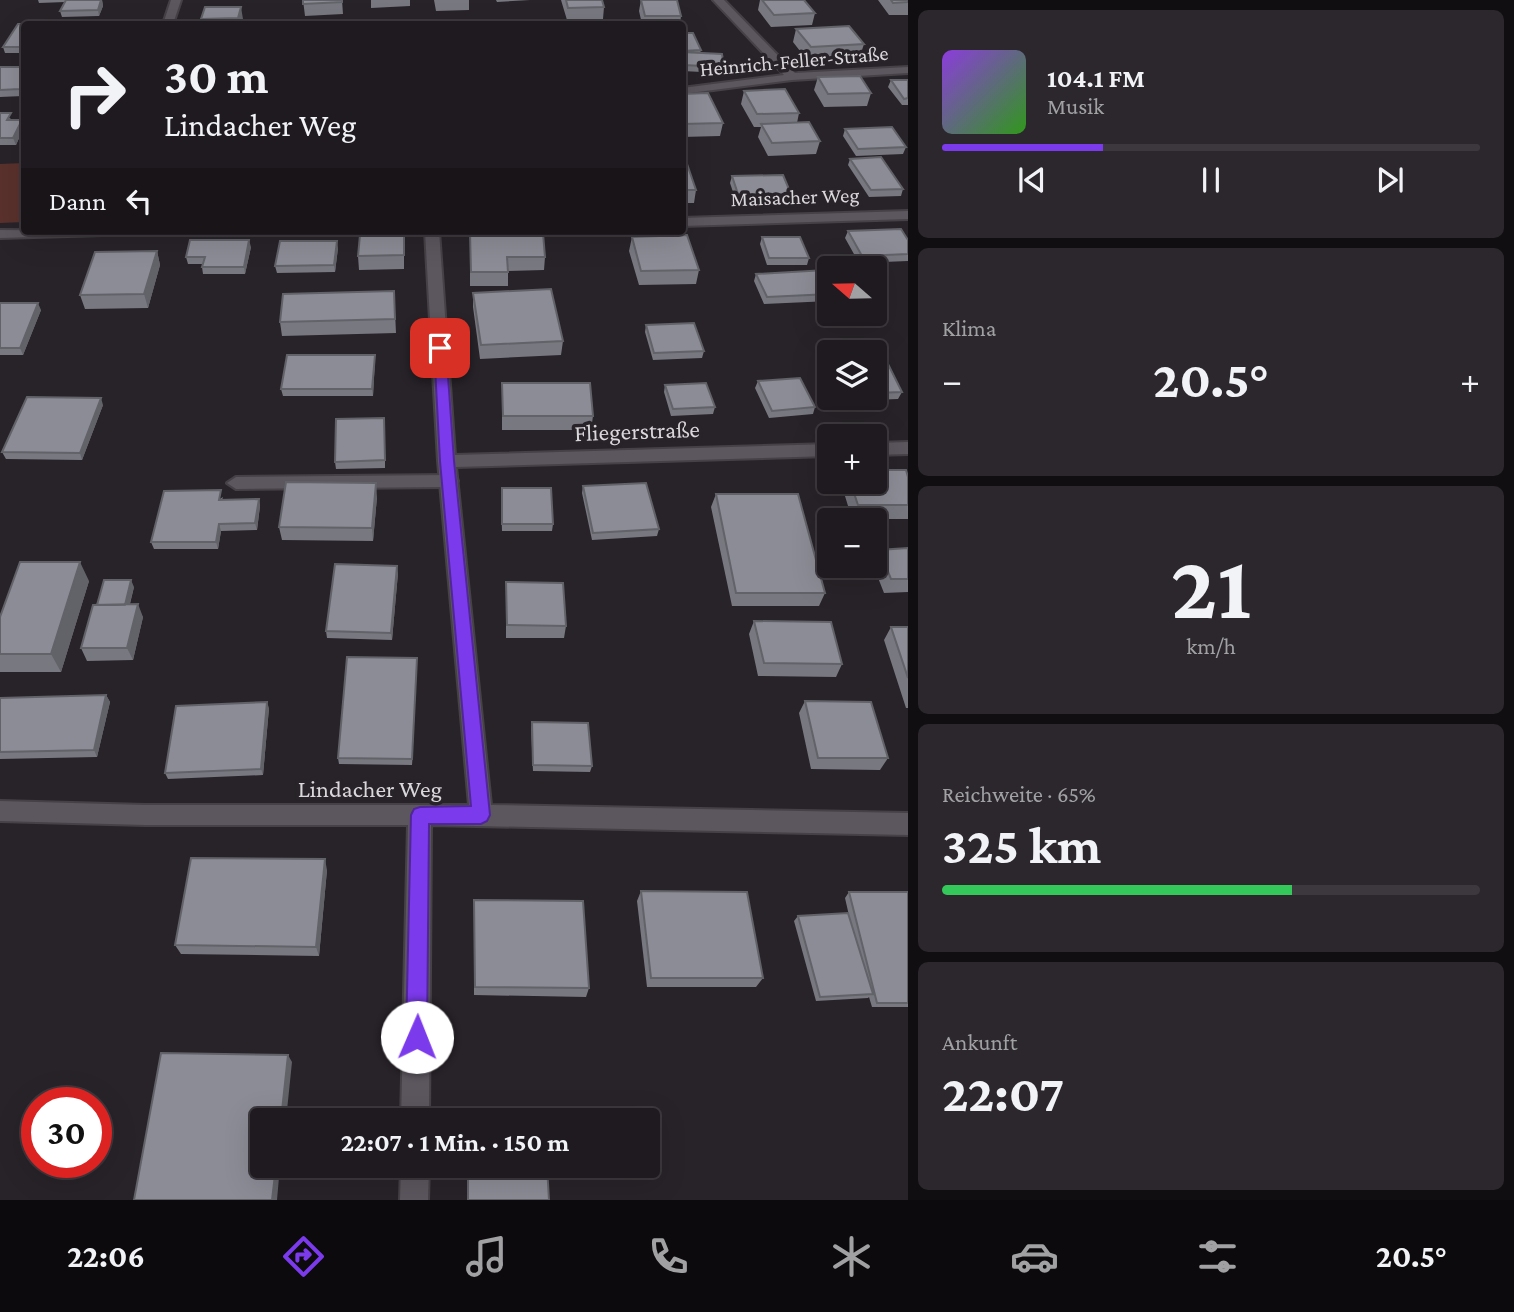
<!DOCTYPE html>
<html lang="de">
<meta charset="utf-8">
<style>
:root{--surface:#1e1a1f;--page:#2b272c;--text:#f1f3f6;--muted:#a1a1a4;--line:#3c383d;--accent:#7c3aed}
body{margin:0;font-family:"Crimson Pro",serif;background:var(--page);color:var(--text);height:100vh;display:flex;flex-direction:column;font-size:26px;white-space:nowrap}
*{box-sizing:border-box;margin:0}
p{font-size:23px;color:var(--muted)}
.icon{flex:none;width:38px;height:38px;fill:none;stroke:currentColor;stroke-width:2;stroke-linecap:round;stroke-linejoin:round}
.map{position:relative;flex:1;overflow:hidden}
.side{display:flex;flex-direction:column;gap:10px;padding:10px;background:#100e11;width:606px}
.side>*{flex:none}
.guide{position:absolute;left:21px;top:21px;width:665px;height:214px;border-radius:7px;box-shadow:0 7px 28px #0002,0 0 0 2px var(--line);background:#1e1a1f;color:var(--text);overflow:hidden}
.needle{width:46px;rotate:290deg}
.tools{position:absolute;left:817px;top:256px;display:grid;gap:14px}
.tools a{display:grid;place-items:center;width:70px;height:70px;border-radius:7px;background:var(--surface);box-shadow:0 7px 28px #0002,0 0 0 2px var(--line);font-size:35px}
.speed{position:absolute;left:21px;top:1087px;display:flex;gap:14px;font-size:35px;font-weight:700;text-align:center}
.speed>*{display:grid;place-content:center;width:91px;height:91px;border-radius:50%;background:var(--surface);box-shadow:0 7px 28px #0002,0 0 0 2px var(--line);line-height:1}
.speed .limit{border:10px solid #d22;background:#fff;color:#111}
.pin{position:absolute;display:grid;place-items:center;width:60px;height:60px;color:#fff;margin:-30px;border-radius:14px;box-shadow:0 4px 10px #0006}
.me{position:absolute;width:77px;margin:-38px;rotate:1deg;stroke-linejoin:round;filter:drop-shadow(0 0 5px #0008)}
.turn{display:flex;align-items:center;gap:24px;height:147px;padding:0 28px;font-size:32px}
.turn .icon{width:91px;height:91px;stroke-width:2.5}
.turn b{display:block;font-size:49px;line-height:60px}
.then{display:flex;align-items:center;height:66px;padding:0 28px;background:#0003;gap:14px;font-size:26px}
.big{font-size:52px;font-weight:700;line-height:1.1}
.side .widget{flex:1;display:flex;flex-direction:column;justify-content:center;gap:10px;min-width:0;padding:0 24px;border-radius:10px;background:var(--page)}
.side .dial{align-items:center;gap:0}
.dial b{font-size:91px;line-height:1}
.song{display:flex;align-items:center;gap:21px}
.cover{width:84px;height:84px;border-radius:10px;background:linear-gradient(135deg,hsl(270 70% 55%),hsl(110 70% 35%))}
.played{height:7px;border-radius:4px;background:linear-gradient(90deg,var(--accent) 30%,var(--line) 30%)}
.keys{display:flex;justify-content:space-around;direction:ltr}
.heat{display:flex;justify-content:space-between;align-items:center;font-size:38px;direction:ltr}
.charge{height:10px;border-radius:5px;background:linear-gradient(90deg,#34c759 65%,var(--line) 0)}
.trip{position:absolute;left:250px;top:1108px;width:410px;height:70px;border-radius:7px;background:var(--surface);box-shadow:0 7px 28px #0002,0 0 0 2px var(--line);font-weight:700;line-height:70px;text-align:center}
.tabs{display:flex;height:112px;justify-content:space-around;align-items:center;background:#0c0a0c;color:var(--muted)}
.tabs .icon{width:49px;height:49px}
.tabs .selected{color:var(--accent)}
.tabs b{font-size:32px;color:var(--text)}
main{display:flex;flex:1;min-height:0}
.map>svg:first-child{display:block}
</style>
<main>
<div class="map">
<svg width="909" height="1200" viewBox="0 0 909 1200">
<rect width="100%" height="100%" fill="#282329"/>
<path fill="#5a312c" d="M24 163V222L0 223V164Z"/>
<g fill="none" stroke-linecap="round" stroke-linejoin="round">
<defs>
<path id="service" d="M449 475 458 481 449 487 236 489 227 483 236 477Z"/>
<path id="minor" d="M171 0H181L173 24H163Z
M713 0H724L795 73 909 67V73L792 80 682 94V88L784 75Z
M909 211V219L682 226V218Z
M0 230 110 231 103 235 0 238Z
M425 231H439L455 455 830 444V456L456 467 491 805 909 813V835L431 825 429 1120H401L408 825H145L0 821V801L145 805H469L438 461Z
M909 442V454L875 455V443Z
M401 1166H429L428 1200H400Z"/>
</defs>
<use href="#service" stroke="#454146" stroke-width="4"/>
<use href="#minor" stroke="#454146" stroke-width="4"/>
<use href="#service" fill="#5c565e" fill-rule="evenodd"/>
<use href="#minor" fill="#5c565e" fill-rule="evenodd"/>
</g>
<path fill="#787881" d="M38 0H102L103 6 99 16 62 17 60 11 65 2 39 3Z
M303 0H342L343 14 305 16Z
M371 0H410V6L371 8Z
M434 0H469V10L436 11Z
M496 0H530L497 2Z
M561 0H602L604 7 603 19 567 20Z
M641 0H677L681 16 680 24H642L639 11Z
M760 0H804L815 13 812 25 771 27 758 10Z
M878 0H908V15H889Z
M201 19H243L242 24H202Z
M18 24H51H24V53H5L3 47Z
M796 29 864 44 860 56 807 60 793 42Z
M682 33 701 50 700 53 724 67 722 73 682 71Z
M0 67H24V92L23 96 0 97Z
M818 77 871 93 867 106 824 107 814 90Z
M891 80H908V105H902L888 87Z
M744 91 799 113 797 123 820 141 816 154 768 156 758 137 761 127H754L741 104Z
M682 94 723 123 720 136 682 137Z
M0 113 13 120H22L24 127 16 145H0Z
M845 129 906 147 903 154 856 156 843 136Z
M850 159 903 189 901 196 869 197 848 165Z
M682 164 696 190 694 203H682Z
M732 176 791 194 789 201H736L730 183Z
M848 231 908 240V261L859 263 845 238Z
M470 233 545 257 544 270 508 271V286H470Z
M404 234V269L359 270 358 256Z
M632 237 699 270 696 284 639 285 629 251Z
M762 237 809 258 807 265H767L760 244Z
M251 247 245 274H203L202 267 203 264H188L186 257Z
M338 248 335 272 277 273 275 266Z
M157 251 160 265 148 308 85 309 80 295Z
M756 274 830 276V301L764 304 754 281Z
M394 291 396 333 282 336 280 322Z
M473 293 563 341 561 355 480 359 473 307Z
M0 303 41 310 23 355H0Z
M646 325 704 351 702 358 653 360 645 332Z
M375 355 373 396H283L281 389Z
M875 358 902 392 898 399 848 401 846 397H875Z
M758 381 815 407 813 414 769 418 755 388Z
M502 383 593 416 591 430H502Z
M665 385 715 407 713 414 671 416 664 392Z
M103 405 82 460 6 459 2 452Z
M385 425V468L336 469 335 462Z
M908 477V519H852L841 483V481H875Z
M583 486 659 529 657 536 592 540 582 493Z
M716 494 825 593 819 606H732L711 507Z
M501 495 553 524 552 531H502Z
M223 497 222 500 259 499 260 506 257 530 221 531 218 549H154L151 542Z
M377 497 373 541 282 540 279 527Z
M908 548V592L884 593 873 565H875V556L879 550Z
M398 573 392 640 327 638 326 631Z
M89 581 61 672H0V617Z
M506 582 566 626 564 638H506Z
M134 587 130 604 143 617 133 660 87 661 81 648 97 605Z
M754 621 842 664 836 677 758 676 749 634Z
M891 627H908V708H906L884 640Z
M417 658 412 765 339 764 338 758Z
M106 695 110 702 97 757 0 759V698Z
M805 701 888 758 880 770 811 769 799 713Z
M269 708 263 775 168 779 165 773Z
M532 722 592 766 590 772 533 771 531 728Z
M327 870 319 956 181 954 175 945Z
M641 891 763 978 756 987H647L637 901Z
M849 892H908V1007H872L869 997 868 998 816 1001 794 921 798 916 850 920 845 898Z
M474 909 589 988 586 997 474 995Z"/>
<path fill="#626269" d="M102 0 103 6 99 16 98 10Z
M241 7 243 19 242 24H239L238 18Z
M23 84 24 92 23 96 20 89Z
M22 120 24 127 16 145 13 138Z
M249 240 251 247 245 274 244 267Z
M337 241 338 248 335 272 334 265Z
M157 251 160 265 148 308 144 294Z
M38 303 41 310 23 355 20 348Z
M375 355V362L373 396 372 389Z
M101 398 103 405 82 460 80 453Z
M376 483 377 497 373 541 372 528Z
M259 499 260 506 257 530 255 523Z
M219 524 221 531 218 549 216 542Z
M80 562 89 581 61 672 51 654Z
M397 566 398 573 392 640 391 633Z
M131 580 134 587 126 618 123 611Z
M138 604 143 617 133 660 127 648Z
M417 658V665L412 765V759Z
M106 695 110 702 97 757 94 750Z
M267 702 269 708 263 775 261 769Z
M325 859 327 870 319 956 316 947Z
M288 1055 292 1062 286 1120H281Z
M276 1166H280L277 1200H272Z"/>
<path fill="#8c8c96" stroke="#626269" stroke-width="2" d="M66 0H101L98 10 60 11Z
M303 0H342V2L303 4Z
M566 0H602L604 7 568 8Z
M641 0H677L681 16H645Z
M762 0H804L815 13 774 15Z
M891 0H908V2L893 3Z
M205 7H241L238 18 201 19Z
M120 23 119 24H83Z
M18 24H51H24V47H3Z
M849 26 864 44 811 47 796 29Z
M682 33H693L701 50 682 51Z
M682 52 722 54 724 67 683 65Z
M0 67H24V84H23L20 89 0 90Z
M860 76 871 93 828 94 818 77Z
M891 80H908V98L904 99Z
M785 89 799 113 757 114 744 91Z
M708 93 723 123 682 124V94Z
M0 113H11L7 120H22L13 138H0Z
M809 122 820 141 772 143 761 124Z
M892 127 906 147 858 149 845 129Z
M881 157 903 189 871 190 850 159Z
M682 164H687L696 190H682Z
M783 175 791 194H738L732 176Z
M901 229 908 240V254L862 256 848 231Z
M470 233H543L545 257H507L508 272H471Z
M404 234V255L358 256 360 235Z
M687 235 699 270 641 271 632 237Z
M762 237H800L809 258H769Z
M190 240H249L244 267H202L205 257H186Z
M280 241H337L334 265 275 266Z
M157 251 144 294 80 295 95 252Z
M826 270 830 276V294L767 297 756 274Z
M551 289 563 341 481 345 473 293Z
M394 291 395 319 280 322 283 294Z
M0 303H38L20 348H0Z
M694 323 704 351 654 353 646 325Z
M287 355H375L372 389H281Z
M875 358H885L902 392 875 393Z
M800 378 815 407 772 411 758 381Z
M502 383H590L593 416H503Z
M706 383 715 407 673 409 665 385Z
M27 397 101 398 80 453 2 452Z
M384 418 385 460 335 462 336 419Z
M875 470H906L908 477V505H858L850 481H875Z
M286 482 376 483 372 528 279 527Z
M646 483 659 529 593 533 583 486Z
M502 488H551L553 524H502Z
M221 490 219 500 259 499 255 523 219 524 216 542H151L164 491Z
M716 494H798L825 593H736Z
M908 548V579H891L879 550Z
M20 562H80L51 654H0V617Z
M335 564 397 566 391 633 326 631Z
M104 580H131L125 605H97Z
M506 582 563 583 566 626 507 625Z
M138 604 127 648H81L93 605Z
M754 621 831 622 842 664 764 663Z
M891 627H908V678Z
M347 657 417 658 412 759 338 758Z
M106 695 94 750 0 752V698Z
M805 701 871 702 888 758H818Z
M267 702 261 769 165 773 176 706Z
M532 722 588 723 592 766 533 765Z
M191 858 325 859 316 947 175 945Z
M641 891 747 892 763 978H651Z
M849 892H908V1003H877Z
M474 900 583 901 589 988 475 987Z
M848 913 873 994 820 997 798 916Z
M161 1053 288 1055 281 1120H262V1166H276L272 1200H134Z
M468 1166H547L549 1200H468Z"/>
<path fill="#7c3aed" stroke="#51269a" stroke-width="2" d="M440 344 446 348 454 461 490 815 487 821 481 824H429L427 1037 424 1044 417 1048 409 1044 406 1037 411 815 414 809 420 807 471 806 440 461 434 348Z"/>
<g text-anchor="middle" stroke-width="7" stroke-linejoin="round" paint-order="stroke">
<g font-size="21" fill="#dad7db" stroke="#282329">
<text transform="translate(794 61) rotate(-5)" y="7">Heinrich-Feller-Straße</text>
<text transform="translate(795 197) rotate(-2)" y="7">Maisacher Weg</text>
</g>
<g font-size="24" fill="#dad7db" stroke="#282329">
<text transform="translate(637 431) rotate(-2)" y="8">Fliegerstraße</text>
<text x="370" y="797">Lindacher Weg</text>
</g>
</g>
</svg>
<div class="tools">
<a><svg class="needle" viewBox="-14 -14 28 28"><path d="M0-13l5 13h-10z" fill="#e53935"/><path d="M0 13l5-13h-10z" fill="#a1a1a4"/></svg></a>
<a><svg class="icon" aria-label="layers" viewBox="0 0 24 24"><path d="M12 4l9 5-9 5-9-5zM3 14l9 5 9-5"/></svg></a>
<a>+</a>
<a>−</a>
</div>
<div class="speed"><div class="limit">30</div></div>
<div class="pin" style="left:440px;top:348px;background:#d93025"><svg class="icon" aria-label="arrive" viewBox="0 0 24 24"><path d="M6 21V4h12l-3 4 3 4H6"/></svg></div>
<svg class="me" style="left:417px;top:1037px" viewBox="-20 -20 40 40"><circle r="19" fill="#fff"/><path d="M0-13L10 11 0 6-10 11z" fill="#7c3aed"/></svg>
<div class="trip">22:07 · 1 Min. · 150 m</div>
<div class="guide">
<div class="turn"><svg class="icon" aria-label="right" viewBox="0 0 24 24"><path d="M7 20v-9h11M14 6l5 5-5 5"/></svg><div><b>30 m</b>Lindacher Weg</div></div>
<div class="then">Dann<svg class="icon" aria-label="left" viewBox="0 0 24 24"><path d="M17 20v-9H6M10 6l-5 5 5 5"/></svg></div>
</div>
</div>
<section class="side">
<div class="widget">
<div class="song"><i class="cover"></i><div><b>104.1 FM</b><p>Musik</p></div></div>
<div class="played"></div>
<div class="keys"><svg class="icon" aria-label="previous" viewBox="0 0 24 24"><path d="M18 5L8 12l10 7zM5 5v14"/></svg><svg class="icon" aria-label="pause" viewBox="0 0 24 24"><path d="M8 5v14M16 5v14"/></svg><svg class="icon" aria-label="next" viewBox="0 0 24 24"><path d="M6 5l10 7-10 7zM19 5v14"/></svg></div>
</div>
<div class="widget"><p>Klima</p>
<div class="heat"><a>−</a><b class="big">20.5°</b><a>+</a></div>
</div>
<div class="widget dial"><b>21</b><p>km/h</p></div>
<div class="widget"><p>Reichweite · 65%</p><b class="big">325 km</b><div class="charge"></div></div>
<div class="widget"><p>Ankunft</p><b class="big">22:07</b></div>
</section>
</main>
<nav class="tabs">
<b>22:06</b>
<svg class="icon selected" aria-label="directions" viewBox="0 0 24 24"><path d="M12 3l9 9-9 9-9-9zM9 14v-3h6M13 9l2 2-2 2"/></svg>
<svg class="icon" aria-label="music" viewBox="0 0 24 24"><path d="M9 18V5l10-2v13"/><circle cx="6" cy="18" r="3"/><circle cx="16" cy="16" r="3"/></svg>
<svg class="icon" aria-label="phone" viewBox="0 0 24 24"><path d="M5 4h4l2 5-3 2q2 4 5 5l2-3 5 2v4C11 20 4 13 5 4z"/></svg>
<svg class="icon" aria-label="climate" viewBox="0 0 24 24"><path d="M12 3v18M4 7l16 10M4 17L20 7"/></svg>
<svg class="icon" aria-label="car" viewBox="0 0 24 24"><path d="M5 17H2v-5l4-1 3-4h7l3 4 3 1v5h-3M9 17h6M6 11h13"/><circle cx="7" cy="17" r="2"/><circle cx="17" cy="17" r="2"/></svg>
<svg class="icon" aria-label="filters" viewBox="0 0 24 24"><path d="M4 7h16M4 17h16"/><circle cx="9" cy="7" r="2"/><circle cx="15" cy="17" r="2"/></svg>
<b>20.5°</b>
</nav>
